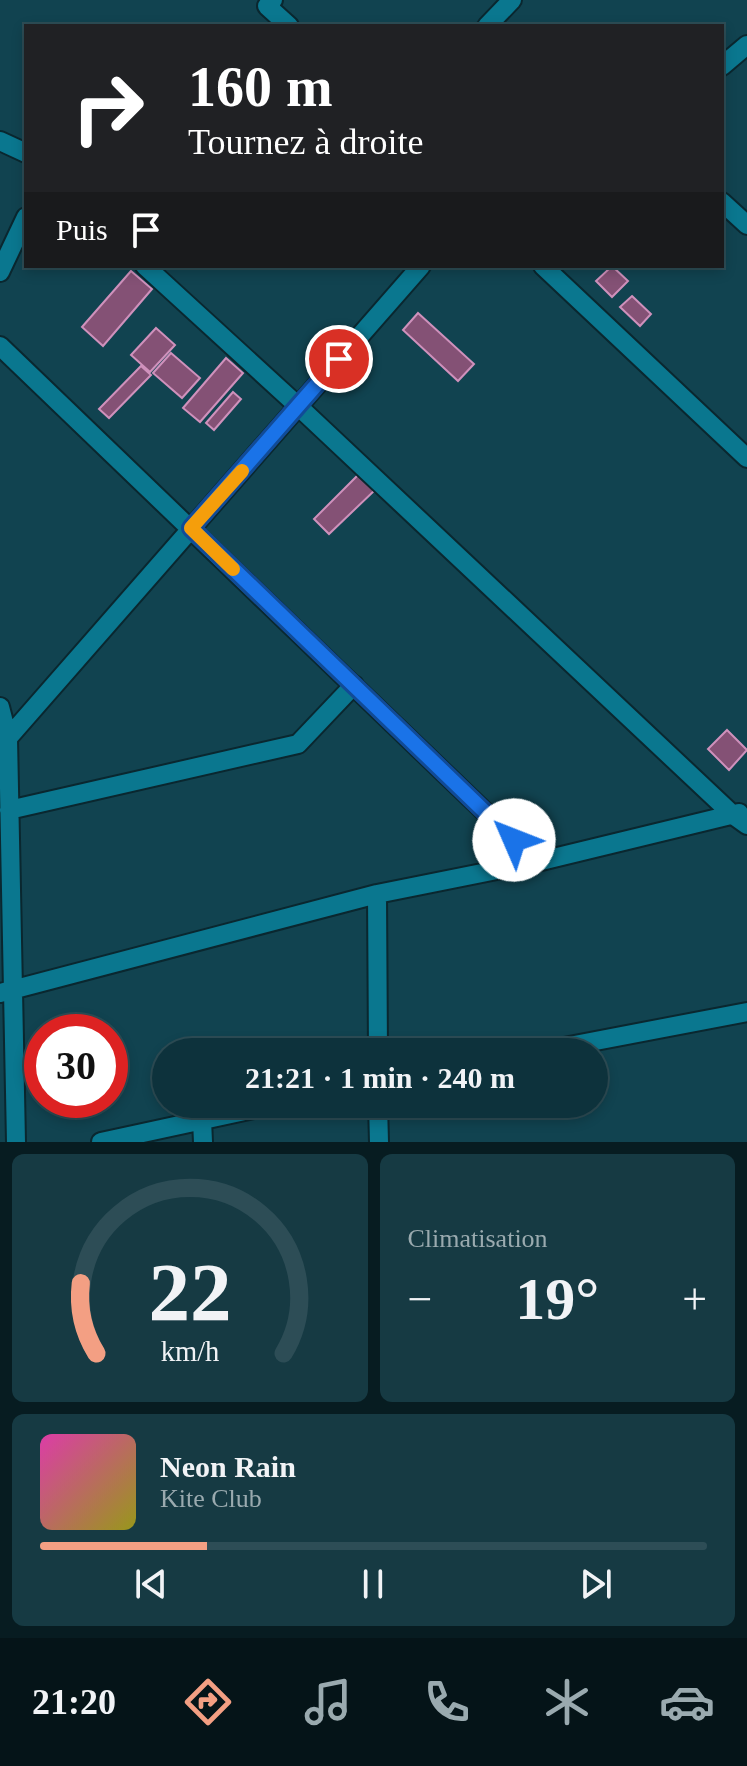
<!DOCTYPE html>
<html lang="fr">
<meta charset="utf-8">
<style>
:root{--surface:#0d323c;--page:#163a43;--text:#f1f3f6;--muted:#9aaaaf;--line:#2d4d56;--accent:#f39f83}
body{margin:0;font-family:"Times New Roman",serif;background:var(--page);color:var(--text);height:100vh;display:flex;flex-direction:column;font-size:30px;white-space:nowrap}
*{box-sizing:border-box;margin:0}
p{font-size:26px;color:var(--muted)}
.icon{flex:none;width:44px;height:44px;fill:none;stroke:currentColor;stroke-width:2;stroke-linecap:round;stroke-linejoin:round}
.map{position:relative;height:1142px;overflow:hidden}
.drawer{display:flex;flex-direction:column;gap:12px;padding:12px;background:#071c21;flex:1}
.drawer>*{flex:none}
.top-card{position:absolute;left:24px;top:24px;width:700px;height:244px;border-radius:0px;box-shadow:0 4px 12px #0003,0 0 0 2px var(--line);background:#202124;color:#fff;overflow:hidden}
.speed{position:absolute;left:24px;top:1014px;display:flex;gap:16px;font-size:40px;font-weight:700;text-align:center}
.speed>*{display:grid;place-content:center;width:104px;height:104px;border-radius:50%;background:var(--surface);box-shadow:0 4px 12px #0003,0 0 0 2px var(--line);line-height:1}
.speed .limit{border:12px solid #d22;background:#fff;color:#111}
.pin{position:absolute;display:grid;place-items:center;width:68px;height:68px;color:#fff;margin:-34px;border:4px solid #fff;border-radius:50%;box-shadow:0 2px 8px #0007}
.me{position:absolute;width:88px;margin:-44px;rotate:314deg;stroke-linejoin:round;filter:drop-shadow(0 0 6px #0008)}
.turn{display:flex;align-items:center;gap:28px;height:168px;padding:0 32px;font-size:36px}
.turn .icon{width:104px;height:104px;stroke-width:2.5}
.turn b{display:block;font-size:56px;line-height:68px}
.then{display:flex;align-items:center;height:76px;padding:0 32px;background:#0003;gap:16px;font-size:30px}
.big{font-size:60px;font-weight:700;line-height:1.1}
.drawer .widget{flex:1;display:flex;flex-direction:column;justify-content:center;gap:12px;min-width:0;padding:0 28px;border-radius:12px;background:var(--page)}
.drawer .dial{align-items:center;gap:0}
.dial svg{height:208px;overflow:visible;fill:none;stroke:var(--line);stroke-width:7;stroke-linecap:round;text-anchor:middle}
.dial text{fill:var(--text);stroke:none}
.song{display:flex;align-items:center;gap:24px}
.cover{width:96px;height:96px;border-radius:12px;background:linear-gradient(135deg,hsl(320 70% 55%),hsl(60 70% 35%))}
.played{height:8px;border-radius:4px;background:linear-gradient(90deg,var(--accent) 25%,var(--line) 25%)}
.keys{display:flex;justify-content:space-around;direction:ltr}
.heat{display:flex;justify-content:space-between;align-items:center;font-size:44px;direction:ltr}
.drawer .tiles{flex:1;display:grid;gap:12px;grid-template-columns:1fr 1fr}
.widget:last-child{grid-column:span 2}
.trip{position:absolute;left:152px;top:1038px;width:456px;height:80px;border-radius:40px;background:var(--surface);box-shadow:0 4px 12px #0003,0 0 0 2px var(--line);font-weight:700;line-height:80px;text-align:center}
.dock{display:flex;height:128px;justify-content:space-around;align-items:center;background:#051418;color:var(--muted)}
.dock .icon{width:56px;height:56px}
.dock .current{color:var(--accent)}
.dock b{font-size:36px;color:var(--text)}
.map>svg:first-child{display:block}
</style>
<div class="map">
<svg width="747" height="1142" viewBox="0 0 747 1142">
<rect width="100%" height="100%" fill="#114350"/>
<path fill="#845175" stroke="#cf91bc" stroke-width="2" d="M612 266 628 281 612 297 596 281Z
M131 271 152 289 103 346 82 327Z
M632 296 651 314 640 326 620 307Z
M418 313 474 364 458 381 403 330Z
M156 328 175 345 150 372 131 355Z
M171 353 200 378 182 398 153 373Z
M226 358 243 373 200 422 183 408Z
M141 366 151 375 109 418 99 409Z
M233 392 241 399 214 430 206 423Z
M359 474 375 490 329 534 314 519Z
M727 730 747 750 729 770 708 749Z"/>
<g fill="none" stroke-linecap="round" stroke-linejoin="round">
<defs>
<path id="minor" d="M273 0 267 6 289 26
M487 26 512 0
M722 66 747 45
M0 141 26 153
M722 202 747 225
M145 266 298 406 733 815 747 825
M543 266 747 458
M0 272 26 217
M0 346 537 862
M0 707 8 738 16 1142
M8 738 421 266
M9 810 298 744 354 685
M377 894 378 1052
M0 993 377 894 537 862 739 813
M538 1052 747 1012
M378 1104 379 1142
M202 1120 203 1142
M101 1142 277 1104"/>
</defs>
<use href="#minor" stroke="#0a272f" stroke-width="22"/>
<use href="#minor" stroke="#0a778f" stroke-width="18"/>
</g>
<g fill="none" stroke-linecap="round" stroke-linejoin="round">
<defs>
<path id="route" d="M339 359 191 528 514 840"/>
</defs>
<use href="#route" stroke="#114b97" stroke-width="20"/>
<use href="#route" stroke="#1a73e8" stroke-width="14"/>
<path stroke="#f59e0b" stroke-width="14" d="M233 569 191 528 242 471"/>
</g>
</svg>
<div class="speed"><div class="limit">30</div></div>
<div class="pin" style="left:339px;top:359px;background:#d93025"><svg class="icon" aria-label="arrive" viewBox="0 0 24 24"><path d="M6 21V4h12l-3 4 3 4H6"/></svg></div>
<svg class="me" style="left:514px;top:840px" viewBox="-20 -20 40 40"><circle r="19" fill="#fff"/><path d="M0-13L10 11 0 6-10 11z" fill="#1a73e8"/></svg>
<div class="trip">21:21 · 1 min · 240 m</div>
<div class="top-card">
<div class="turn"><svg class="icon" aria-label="right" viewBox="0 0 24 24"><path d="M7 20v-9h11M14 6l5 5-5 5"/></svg><div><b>160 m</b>Tournez à droite</div></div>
<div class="then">Puis<svg class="icon" aria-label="arrive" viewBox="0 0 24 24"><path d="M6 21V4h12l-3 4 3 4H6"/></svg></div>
</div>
</div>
<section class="drawer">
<div class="tiles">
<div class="widget dial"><svg viewBox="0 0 100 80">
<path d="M14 69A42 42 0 1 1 86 69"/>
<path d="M14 69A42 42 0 0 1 8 42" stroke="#f39f83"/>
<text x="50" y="56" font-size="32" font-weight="700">22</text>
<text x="50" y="72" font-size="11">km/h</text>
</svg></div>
<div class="widget"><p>Climatisation</p>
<div class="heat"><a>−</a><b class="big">19°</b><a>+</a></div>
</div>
<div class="widget">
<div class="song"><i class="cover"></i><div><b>Neon Rain</b><p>Kite Club</p></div></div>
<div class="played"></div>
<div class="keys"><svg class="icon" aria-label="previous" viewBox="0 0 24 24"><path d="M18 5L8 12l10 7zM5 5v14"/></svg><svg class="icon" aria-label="pause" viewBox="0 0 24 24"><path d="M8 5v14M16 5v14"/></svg><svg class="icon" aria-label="next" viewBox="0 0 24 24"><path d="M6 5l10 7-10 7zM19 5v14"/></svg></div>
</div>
</div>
</section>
<nav class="dock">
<b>21:20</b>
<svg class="icon current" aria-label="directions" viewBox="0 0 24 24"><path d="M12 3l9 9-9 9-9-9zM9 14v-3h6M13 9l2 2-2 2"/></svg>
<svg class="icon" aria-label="music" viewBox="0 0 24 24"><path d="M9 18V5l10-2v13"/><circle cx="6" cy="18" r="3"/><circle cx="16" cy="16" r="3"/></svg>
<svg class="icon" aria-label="phone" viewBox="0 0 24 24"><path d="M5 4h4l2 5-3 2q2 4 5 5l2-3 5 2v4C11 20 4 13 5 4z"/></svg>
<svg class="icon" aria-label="climate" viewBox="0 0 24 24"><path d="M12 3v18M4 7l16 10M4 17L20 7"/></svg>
<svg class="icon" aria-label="car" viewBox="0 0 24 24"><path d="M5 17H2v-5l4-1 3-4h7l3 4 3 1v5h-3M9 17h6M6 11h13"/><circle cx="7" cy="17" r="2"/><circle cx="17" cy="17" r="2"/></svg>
</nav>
